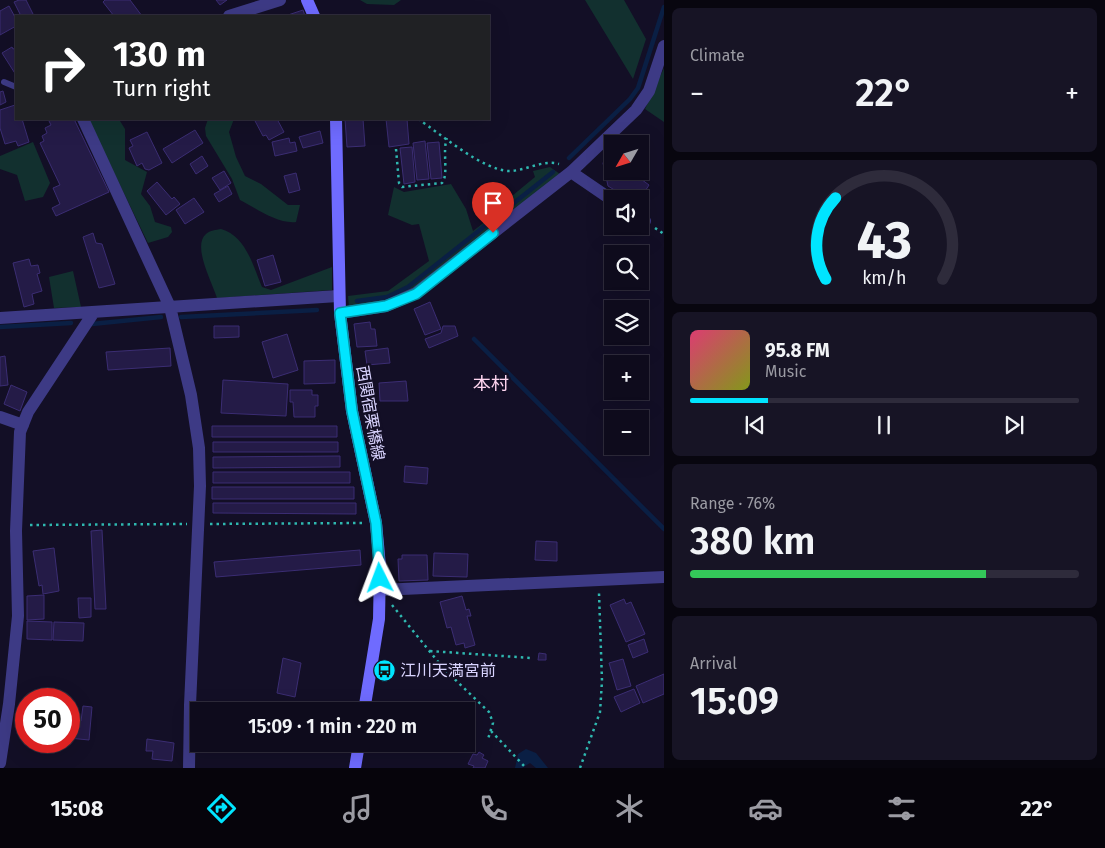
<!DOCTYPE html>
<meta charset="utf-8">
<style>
:root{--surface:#0e0b1c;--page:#171425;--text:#f1f3f6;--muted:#9b9ba3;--line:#2e2b3b;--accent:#00e5ff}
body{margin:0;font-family:"Fira Sans","Noto Sans JP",sans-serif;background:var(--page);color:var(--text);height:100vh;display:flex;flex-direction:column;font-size:19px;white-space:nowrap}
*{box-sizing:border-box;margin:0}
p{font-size:16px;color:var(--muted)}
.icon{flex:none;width:28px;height:28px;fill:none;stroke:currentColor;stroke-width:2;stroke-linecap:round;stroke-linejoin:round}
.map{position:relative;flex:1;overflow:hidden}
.drawer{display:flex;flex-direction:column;gap:8px;padding:8px;background:#08060f;width:441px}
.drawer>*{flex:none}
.banner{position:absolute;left:15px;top:15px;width:475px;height:105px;border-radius:0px;box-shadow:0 5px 20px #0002,0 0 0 1px var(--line);background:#202124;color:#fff;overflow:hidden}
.needle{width:32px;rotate:231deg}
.controls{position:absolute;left:604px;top:135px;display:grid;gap:10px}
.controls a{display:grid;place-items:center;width:45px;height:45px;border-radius:0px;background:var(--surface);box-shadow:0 5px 20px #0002,0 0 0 1px var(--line);font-size:25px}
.speed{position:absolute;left:15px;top:688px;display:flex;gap:10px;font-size:25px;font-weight:700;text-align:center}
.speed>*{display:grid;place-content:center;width:65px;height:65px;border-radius:50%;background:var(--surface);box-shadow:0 5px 20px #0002,0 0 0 1px var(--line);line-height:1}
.speed .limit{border:8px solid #d22;background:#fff;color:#111}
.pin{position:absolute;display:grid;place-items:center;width:42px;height:42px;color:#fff;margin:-51px -21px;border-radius:50% 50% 50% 0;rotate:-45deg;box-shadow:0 0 5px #0007}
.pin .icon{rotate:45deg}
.me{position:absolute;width:55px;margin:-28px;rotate:357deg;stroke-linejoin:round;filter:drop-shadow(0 0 4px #0008)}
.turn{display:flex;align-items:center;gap:18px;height:105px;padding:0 15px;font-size:22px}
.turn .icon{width:65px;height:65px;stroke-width:2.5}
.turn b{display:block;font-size:35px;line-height:42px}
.big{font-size:38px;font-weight:600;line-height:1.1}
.drawer .tile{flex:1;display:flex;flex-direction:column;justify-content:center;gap:8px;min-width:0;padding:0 18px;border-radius:8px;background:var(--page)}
.drawer .dial{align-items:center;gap:0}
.dial svg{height:130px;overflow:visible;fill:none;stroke:var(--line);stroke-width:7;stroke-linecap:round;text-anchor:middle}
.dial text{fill:var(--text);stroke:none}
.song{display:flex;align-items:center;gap:15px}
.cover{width:60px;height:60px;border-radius:8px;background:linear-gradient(135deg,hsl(340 70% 55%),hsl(70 70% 35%))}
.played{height:5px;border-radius:2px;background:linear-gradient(90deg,var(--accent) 20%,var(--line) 20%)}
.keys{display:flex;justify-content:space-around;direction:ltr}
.heat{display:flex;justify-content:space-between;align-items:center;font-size:28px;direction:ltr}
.charge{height:8px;border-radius:4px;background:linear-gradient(90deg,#34c759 76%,var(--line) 0)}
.trip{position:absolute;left:190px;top:702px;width:285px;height:50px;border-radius:0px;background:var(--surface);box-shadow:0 5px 20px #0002,0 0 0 1px var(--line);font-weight:600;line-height:50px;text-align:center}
.dock{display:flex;height:80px;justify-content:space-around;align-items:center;background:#06040b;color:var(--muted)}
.dock .icon{width:35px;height:35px}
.dock .selected{color:var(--accent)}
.dock b{font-size:22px;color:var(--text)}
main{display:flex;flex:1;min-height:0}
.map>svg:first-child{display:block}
</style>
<main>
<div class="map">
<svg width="664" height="768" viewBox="0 0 664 768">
<rect width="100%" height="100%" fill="#130f26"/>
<path fill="#12302f" d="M360 0H401L394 5 367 4Z
M585 0H624L646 39 633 79Z
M664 68V122L645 109Z
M88 119 120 121 125 129V160L147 172 141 194 150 206 155 222 171 227 172 232 168 237 148 243Z
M208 119H234L229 132 236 157 245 176 261 184 288 205H300L296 222C277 224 256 208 240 200L232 179 206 136 205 128Z
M33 142 50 183 43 197 25 201 17 175 0 169V156Z
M550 167 560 174 424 282 393 300 349 308 348 296 388 291 429 261 419 224 412 225 388 215 394 187 404 192 451 184 466 209 473 231 507 205 506 201 535 177 533 171Z
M221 229C246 236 253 266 262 287L271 290 332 267V290L217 298C212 282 192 246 206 234 210 230 216 230 221 229Z
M73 271 81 307 54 308 49 277Z"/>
<path fill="#0a1f44" d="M526 749 536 753 548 768H536L530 763 522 768H515L518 754Z"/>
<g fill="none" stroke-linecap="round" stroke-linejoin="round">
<path stroke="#0a1f44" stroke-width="4.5" d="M569 158 630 99 638 88 664 7
M357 301 387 297 408 287 553 172
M181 317 317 310
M92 324 161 317
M0 327 71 323
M474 339 664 529"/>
</g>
<path fill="#241b47" stroke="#3b2d73" d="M19 0H26L34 16H21L14 2Z
M105 0H130L142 16H114L103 2Z
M216 0H227L220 5Z
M9 6 16 19V26L0 35V11Z
M303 10 305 16H285Z
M12 47 13 49 16 48V75L2 53Z
M3 91 6 102 0 105V92Z
M15 105 16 119H22L29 142 18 146 16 141 5 144 0 128V110Z
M48 119H74L109 192 56 216 52 208 60 204 53 188 60 185 40 143 44 141 42 136 47 133 45 128 51 125Z
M254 119H277L284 132 269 140 266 135 263 136Z
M345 119H363L365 146 347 147Z
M386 119H407L409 144 389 147Z
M195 130 203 143 172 163 163 149Z
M320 131 323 143 303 148 299 137Z
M147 132 162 163 149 170 145 169 142 163 137 166 129 148 133 146 130 140Z
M622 135 636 144H616Z
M289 138 290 143 295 142 297 151 275 156 272 142Z
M425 141 429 179 417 180 413 143Z
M439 142 442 178 431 179 427 143Z
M412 147 415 182 404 184 400 148Z
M612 149V171H630L649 185 640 199H629L608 186 603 163Z
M202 156 208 166 196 174 190 164Z
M224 171 231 183 220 190 212 178Z
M296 173 300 190 289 193 284 176Z
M157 182 172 199 174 197 180 204 166 215 147 191Z
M228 186 232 194 219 202 214 194Z
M194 198 204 212 185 224 176 210Z
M93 233 96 243 102 244 115 284 99 288 83 237Z
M273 255 281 282 265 286 257 260Z
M29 259 31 266 38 265 40 273 37 274 42 291 32 294 34 304 24 307 13 263Z
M430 302 441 329 425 335 414 309Z
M370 322 371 329H375L377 346 357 347 354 324Z
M214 326H239V337L214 338Z
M443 326H455L458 336 429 348 425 339 441 333Z
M287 334 298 370 273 378 262 342Z
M170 348 171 366 108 370 106 352Z
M388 348 390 363 367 365 365 351Z
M5 356 8 385 0 386V357Z
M335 360V383L304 384V361Z
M223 380 288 384 286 416 221 413Z
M406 381 408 401H380L379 383Z
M11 385 27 392 20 411 4 404Z
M290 390H312V395H318V406H315V417H294L293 402H290Z
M212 426H337V437H212Z
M213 442H338V452H213Z
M340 456V467L213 468V457Z
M405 466 428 468 427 484 404 482Z
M213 472H350V483H213Z
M212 487H354V499H212Z
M213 503H356V514L213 513Z
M102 530 106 609H95L91 531Z
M536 541 557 542V561L535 560Z
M54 548 59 591 43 594 42 585 39 586 33 551Z
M360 550 361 565 216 577 214 562Z
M434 553 468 554 467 577 433 576Z
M402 555H427L428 580 399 581 398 559H402Z
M44 595V619L27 620V596Z
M462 596 466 610 469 609 471 616H467L475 645 465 648 464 643 456 645 451 627 447 628 440 602Z
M78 598H91V617L79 618Z
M624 599 626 604 631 602 645 634 626 642 610 605Z
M27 621 52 622V640L27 639Z
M54 622 84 623 83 641 53 640Z
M644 639 648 652 633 658 628 645Z
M539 653 546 654V660H538Z
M283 658 301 663 295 697 277 693Z
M623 659 631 686 617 690 609 663Z
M664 674V694L643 703 636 686Z
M634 689 640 703 621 712 614 697Z
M83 706 92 707 89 740 69 738V720L81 721Z
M147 739 174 743 172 761 152 759 153 751H146Z
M479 752 484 755 482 758 488 761 485 768H473L474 766 468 764 473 754 477 755Z"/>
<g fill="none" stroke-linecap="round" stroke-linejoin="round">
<path stroke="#2fb8b0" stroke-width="2.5" stroke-dasharray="2.5 4" stroke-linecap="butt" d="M418 119C441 134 482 170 509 171 526 171 543 159 559 164
M396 149 399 183 402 187 442 183C449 175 442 150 447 138
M655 228 664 234
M210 524 364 523
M30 525 187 524
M392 605 444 669 489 712 493 723 488 739
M430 651 531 658
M491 731 526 768
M580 768 600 712 602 681 599 593"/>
<path stroke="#3d3a85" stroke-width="6" d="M4 82 16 87"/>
<path stroke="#3d3a85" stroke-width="12" d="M229 16 280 0
M83 119 170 307 191 395 199 448 200 486 190 705 189 768
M571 172 612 200
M640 218 645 221
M340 313 386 306 416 293 571 172 636 110 649 91 664 46
M0 318 338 296
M0 417 23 425
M381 590 664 577
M0 763 9 704 18 616 16 531 20 432 28 412 94 312"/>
<path stroke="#6f6bff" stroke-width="12" d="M307 0 314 16
M336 119 340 313 352 411 376 523 380 566 379 619 364 711
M355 768 359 744"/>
</g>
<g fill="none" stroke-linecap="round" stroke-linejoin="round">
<defs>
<path id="route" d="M380 578 376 523 352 411 340 313 386 306 416 294 493 233"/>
</defs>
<use href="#route" stroke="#0095a6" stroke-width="12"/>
<use href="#route" stroke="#00e5ff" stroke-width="9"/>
</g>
<defs>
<symbol id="bus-disc" viewBox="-11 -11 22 22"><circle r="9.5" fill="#00e5ff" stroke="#130f26"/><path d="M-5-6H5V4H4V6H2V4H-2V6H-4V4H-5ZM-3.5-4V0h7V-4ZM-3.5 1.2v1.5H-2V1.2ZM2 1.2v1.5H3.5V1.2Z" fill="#111"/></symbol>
</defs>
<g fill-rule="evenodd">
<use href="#bus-disc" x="372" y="658" width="25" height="25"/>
</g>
<g text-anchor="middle" stroke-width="5" stroke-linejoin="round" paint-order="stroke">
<g font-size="16" fill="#d9d4ff" stroke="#130f26">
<text transform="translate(371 413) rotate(80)" y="6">西関宿栗橋線</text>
</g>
<g font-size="16" fill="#d9d4ff" stroke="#130f26" text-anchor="start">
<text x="400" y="676">江川天満宮前</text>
</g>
<g font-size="18" fill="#ffd6f0" stroke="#130f26">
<text x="491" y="390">本村</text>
</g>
</g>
</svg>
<div class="controls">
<a><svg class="needle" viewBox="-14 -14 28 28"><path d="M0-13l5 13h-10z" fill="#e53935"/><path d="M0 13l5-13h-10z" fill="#9b9ba3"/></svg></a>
<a><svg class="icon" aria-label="sound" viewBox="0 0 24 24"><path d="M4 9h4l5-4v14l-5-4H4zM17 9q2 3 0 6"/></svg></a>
<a><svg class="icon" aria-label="search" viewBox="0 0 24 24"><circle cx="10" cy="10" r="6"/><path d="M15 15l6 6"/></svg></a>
<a><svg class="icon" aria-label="layers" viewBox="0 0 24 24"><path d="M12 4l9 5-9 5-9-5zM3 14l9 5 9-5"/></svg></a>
<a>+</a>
<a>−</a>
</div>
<div class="speed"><div class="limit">50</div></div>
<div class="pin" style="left:493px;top:233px;background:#d93025"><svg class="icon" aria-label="arrive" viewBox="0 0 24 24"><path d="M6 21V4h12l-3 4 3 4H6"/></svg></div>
<svg class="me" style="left:380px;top:578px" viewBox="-20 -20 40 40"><path d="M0-17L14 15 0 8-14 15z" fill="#00e5ff" stroke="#fff" stroke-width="4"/></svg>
<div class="trip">15:09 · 1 min · 220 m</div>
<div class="banner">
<div class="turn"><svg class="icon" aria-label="right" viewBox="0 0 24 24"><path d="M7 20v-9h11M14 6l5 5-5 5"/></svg><div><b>130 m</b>Turn right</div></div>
</div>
</div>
<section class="drawer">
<div class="tile"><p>Climate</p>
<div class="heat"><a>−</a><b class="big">22°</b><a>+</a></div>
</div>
<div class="tile dial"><svg viewBox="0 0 100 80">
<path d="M14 69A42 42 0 1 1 86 69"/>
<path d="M14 69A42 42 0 0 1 20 19" stroke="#00e5ff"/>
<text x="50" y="56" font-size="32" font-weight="700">43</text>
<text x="50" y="72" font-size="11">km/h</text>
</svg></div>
<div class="tile">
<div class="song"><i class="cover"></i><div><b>95.8 FM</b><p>Music</p></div></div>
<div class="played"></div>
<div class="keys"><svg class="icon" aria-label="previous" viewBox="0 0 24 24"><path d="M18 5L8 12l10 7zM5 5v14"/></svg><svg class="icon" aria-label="pause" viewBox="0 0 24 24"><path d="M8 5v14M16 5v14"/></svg><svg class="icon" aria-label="next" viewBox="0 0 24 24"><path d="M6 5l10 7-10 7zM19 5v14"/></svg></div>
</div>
<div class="tile"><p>Range · 76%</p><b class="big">380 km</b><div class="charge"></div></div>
<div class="tile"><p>Arrival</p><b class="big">15:09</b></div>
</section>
</main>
<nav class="dock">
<b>15:08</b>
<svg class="icon selected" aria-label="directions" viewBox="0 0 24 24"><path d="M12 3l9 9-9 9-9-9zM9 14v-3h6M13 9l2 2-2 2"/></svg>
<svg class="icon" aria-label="music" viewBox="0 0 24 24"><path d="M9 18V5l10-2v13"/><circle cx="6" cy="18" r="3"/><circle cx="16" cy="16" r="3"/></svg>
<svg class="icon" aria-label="phone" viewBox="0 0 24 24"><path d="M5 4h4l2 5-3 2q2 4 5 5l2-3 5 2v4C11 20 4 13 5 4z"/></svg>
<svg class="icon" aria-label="climate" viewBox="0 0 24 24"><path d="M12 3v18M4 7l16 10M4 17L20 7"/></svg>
<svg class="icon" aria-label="car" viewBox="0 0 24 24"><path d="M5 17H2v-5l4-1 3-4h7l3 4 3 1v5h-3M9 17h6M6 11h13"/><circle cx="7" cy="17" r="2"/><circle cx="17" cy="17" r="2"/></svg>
<svg class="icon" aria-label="filters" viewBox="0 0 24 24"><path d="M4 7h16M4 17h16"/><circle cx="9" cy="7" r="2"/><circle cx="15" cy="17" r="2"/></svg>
<b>22°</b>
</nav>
